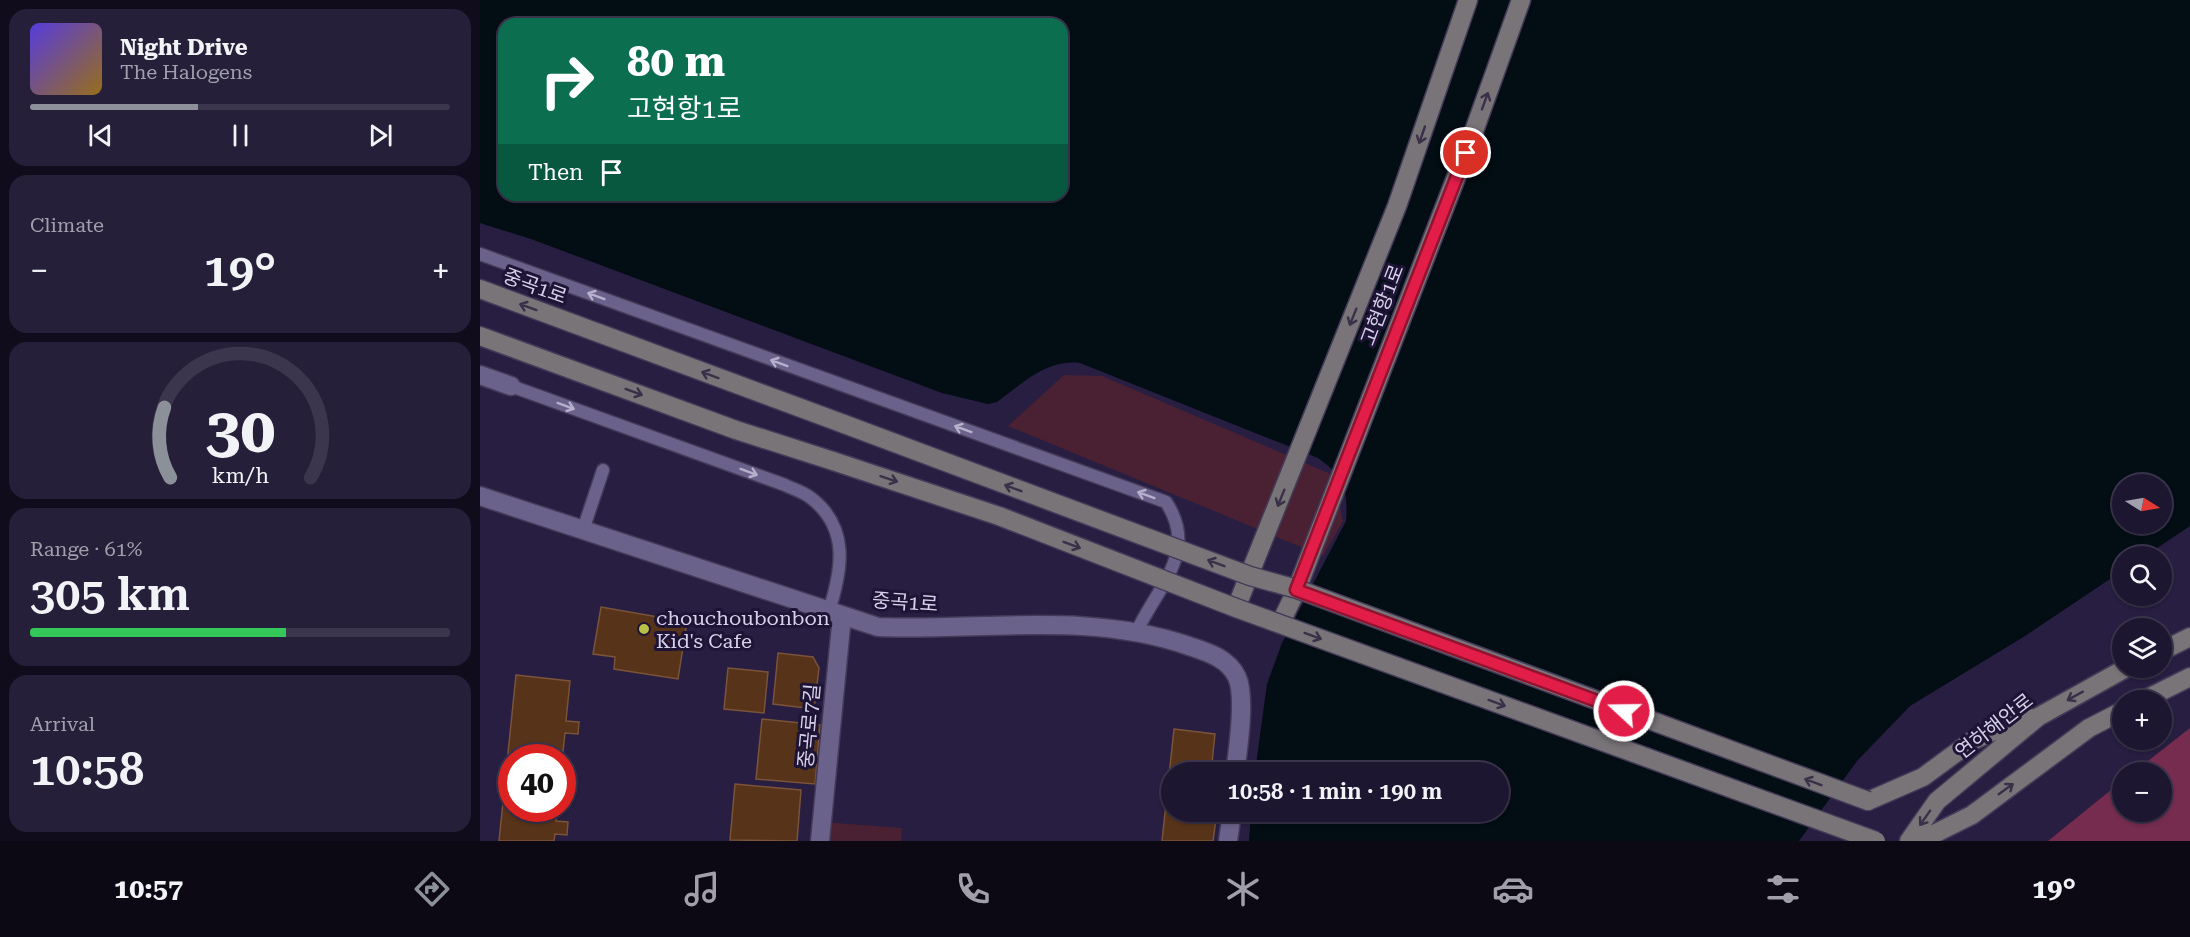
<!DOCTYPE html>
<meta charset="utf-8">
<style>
:root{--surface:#1d1631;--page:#251f39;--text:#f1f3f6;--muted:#a09fab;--line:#3b354d;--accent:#8c9099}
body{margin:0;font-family:"Roboto Serif","Noto Sans KR",serif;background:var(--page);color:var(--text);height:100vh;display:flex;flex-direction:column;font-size:22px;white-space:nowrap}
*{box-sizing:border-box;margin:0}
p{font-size:20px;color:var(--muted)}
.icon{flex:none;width:33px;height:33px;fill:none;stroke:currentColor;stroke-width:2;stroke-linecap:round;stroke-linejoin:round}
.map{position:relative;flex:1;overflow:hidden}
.side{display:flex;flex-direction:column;gap:9px;padding:9px;background:#100c1b;width:480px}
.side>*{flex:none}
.guide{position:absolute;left:18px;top:18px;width:570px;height:183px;border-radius:18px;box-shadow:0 2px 4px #0004,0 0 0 2px var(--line);background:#0b6e4f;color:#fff;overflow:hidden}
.needle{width:39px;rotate:101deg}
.buttons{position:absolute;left:1632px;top:474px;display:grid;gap:12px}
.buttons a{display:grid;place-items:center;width:60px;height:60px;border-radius:50%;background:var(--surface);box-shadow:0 2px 4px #0004,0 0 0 2px var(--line);font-size:30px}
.speed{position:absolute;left:18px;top:744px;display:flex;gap:12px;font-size:30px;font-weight:700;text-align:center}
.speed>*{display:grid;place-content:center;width:78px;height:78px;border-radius:50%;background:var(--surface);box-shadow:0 2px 4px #0004,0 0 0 2px var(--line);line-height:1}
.speed .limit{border:9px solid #d22;background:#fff;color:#111}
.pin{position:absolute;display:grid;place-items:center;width:51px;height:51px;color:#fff;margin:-26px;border:3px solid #fff;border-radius:50%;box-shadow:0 2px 6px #0007}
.me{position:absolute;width:66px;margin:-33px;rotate:291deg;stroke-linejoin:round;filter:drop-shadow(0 0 4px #0008)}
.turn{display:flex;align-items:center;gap:21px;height:126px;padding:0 30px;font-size:27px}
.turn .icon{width:78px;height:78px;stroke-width:2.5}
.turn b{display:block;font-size:42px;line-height:51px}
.then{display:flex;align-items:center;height:57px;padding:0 30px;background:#0003;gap:12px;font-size:22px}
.big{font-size:45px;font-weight:600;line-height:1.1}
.side .tile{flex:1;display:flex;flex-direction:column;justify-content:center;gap:9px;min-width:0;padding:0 21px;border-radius:18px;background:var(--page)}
.side .dial{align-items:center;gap:0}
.dial svg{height:156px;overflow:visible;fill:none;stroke:var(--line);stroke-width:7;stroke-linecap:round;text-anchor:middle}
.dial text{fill:var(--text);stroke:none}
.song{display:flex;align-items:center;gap:18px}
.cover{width:72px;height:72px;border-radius:9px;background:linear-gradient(135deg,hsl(250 70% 55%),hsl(40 70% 35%))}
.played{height:6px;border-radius:3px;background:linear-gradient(90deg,var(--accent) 40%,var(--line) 40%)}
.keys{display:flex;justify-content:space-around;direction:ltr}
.heat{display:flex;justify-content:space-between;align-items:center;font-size:33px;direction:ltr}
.charge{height:9px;border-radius:4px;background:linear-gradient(90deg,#34c759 61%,var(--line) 0)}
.trip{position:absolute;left:681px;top:762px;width:348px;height:60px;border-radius:30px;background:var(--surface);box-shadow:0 2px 4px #0004,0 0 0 2px var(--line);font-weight:600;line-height:60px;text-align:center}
.menu{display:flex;height:96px;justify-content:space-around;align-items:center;background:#0c0914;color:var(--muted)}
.menu .icon{width:42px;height:42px}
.menu .selected{color:var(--accent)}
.menu b{font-size:27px;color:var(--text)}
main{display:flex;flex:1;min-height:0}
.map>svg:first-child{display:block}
</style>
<main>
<section class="side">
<div class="tile">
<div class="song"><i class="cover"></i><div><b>Night Drive</b><p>The Halogens</p></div></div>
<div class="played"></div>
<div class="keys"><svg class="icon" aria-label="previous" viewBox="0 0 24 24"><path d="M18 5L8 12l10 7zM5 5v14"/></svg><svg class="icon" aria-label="pause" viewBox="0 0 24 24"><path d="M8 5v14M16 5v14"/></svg><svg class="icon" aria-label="next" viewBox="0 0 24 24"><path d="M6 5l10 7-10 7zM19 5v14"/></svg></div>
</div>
<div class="tile"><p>Climate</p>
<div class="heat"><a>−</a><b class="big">19°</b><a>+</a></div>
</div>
<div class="tile dial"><svg viewBox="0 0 100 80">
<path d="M14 69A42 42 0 1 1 86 69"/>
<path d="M14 69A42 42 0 0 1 11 33" stroke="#8c9099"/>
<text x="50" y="56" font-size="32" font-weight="700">30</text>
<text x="50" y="72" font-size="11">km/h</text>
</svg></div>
<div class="tile"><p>Range · 61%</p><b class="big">305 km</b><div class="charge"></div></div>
<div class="tile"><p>Arrival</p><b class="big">10:58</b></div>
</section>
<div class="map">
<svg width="1710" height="841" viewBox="0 0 1710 841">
<rect width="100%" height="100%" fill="#271e41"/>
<path fill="#4a2133" d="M584 375 622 376 853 475 863 521 843 556 528 426Z
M342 822 422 828 421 841H341Z"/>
<path fill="#752c4e" d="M1710 728V841H1568L1642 781V812H1682V772H1654Z"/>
<path fill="#030d14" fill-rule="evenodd" d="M0 0H1710V526L1665 556H1642V571L1545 636 1430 706 1377 761 1319 841H769L771 812H1018V772H775L787 684 802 643 866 521C868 491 864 476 838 458L600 363C567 359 543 383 517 402L508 404 462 393 51 239 0 223ZM24 24H582V195H24ZM1642 484H1682V524H1642Z"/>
<path fill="#57331a" stroke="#7a533a" stroke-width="1.5" d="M121 607 207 622 198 679 134 669 135 657 113 654Z
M298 653 333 657 339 668 334 709 293 704Z
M248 668 288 672 284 713 244 709Z
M36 675 90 681 86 721 99 722 98 734 85 733 82 761V758H32V808H78L76 821 88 822 87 835 75 834 74 841H19Z
M282 719 340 725 335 784 276 779Z
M694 729 735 734 731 772H692V812H727L726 818 736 819 733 841H682Z
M255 784 321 790 317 841 250 840Z"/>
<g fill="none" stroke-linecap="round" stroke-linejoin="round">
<defs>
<path id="lane" d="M0 254 686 502C719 552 678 586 657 631
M31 386 305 485C313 489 324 492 331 498 370 528 362 570 349 611
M103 530 123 470"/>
<path id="street" d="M0 375 31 386
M0 496 398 627C503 631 608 611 709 646 727 652 748 658 757 677 766 697 758 750 755 772
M340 841 362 616
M748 841 752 812"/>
<path id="secondary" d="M0 289 364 424
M0 336 256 430 353 461
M756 608 917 206 988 0
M800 624 817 589 994 131 1041 0
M1682 651 1710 637
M1664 700 1710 677
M1388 801 1443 777 1492 741 1529 724 1554 718
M1429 841 1457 801 1558 717 1646 668
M1440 841 1492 815 1609 728 1642 711"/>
</defs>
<use href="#lane" stroke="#443b59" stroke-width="15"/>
<use href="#street" stroke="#443b59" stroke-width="21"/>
<use href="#secondary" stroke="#443b59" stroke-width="21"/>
<use href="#lane" stroke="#6b628b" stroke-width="12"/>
<use href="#street" stroke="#6b628b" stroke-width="18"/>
<use href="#secondary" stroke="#787477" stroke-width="18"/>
<defs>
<path id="secondary-bridge" d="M364 424 770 576 817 589 1388 801
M353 461 519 516 756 608 1396 841"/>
</defs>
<use href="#secondary-bridge" stroke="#443b59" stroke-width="21" stroke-linecap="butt"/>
<use href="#secondary-bridge" stroke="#787477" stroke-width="18"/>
</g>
<defs><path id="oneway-shaft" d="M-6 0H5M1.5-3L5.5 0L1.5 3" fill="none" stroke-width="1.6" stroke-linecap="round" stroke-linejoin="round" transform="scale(1.5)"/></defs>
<g stroke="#39314a">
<use href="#oneway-shaft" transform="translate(1005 101) rotate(-70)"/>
<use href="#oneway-shaft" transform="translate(942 135) rotate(109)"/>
<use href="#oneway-shaft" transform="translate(48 307) rotate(-160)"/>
<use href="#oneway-shaft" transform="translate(873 317) rotate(112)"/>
<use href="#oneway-shaft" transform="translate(230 375) rotate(-160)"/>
<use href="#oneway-shaft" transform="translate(154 392) rotate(20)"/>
<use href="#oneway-shaft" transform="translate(409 479) rotate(18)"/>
<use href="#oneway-shaft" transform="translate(533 488) rotate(-159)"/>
<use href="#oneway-shaft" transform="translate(801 498) rotate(112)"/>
<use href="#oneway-shaft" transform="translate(592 545) rotate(21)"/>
<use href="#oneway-shaft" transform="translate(736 563) rotate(-159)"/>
<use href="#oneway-shaft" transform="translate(833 636) rotate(20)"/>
<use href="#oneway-shaft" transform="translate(1595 696) rotate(151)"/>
<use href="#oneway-shaft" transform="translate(1017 703) rotate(20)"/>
<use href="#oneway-shaft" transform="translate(1333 782) rotate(-159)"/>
<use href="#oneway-shaft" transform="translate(1526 789) rotate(-36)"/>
<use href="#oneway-shaft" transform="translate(1445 818) rotate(125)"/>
</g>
<g stroke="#b6b0cd">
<use href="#oneway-shaft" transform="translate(116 296) rotate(-160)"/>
<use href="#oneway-shaft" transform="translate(299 363) rotate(-160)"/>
<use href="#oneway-shaft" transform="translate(86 406) rotate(20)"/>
<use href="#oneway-shaft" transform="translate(483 429) rotate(-160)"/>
<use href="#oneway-shaft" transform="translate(269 472) rotate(20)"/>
<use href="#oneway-shaft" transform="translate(666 495) rotate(-160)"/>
</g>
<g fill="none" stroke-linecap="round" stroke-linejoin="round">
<defs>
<path id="route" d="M986 153 816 590 1144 711"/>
</defs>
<use href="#route" stroke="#92132f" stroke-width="15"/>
<use href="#route" stroke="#e11d48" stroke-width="10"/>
</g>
<circle fill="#b7c148" stroke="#1e1436" stroke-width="2" cx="164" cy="629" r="6"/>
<g text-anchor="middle" stroke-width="6" stroke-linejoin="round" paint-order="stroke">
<g font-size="20" fill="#d6d1e9" stroke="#1e1436">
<text transform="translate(55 286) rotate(20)" y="7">중곡1로</text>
<text transform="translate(902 305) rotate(-69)" y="7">고현항1로</text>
<text transform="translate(425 602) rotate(4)" y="7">중곡1로</text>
<text transform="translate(329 726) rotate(-85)" y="7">중곡로7길</text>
<text transform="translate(1514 726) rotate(-38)" y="7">연하해안로</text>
</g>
<g font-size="20" fill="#d6d1e9" stroke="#1e1436" text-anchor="start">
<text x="176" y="625">chouchoubonbon<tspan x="176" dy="23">Kid's Cafe</tspan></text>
</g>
</g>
</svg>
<div class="buttons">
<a><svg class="needle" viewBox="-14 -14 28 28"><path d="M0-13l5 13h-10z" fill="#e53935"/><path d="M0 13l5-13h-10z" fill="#a09fab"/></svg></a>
<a><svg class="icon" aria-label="search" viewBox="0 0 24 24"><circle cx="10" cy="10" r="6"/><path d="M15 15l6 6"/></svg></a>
<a><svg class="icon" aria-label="layers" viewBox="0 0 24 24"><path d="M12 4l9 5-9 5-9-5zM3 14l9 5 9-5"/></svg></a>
<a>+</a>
<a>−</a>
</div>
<div class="speed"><div class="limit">40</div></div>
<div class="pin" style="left:986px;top:153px;background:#d93025"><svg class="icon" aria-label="arrive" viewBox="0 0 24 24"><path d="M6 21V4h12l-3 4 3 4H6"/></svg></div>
<svg class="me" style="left:1144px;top:711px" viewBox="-20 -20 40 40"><circle r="17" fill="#e11d48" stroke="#fff" stroke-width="3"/><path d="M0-11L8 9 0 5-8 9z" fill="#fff"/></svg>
<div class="trip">10:58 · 1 min · 190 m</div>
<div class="guide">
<div class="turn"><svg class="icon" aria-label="right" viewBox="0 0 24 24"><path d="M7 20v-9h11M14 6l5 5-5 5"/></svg><div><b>80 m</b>고현항1로</div></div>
<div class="then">Then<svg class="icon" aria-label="arrive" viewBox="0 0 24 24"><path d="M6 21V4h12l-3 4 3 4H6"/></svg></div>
</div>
</div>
</main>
<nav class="menu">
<b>10:57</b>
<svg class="icon selected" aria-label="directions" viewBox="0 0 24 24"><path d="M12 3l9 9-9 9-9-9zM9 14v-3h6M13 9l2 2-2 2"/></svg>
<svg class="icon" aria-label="music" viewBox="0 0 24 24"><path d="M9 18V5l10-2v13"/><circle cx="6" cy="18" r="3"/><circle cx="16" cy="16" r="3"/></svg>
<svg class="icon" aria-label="phone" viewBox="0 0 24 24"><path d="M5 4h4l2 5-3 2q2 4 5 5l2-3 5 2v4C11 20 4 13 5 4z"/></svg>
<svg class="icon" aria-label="climate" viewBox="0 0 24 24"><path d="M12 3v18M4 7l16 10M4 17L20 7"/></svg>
<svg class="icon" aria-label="car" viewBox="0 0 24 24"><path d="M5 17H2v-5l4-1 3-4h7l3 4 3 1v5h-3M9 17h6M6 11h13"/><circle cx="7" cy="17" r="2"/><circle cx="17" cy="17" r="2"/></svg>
<svg class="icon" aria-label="filters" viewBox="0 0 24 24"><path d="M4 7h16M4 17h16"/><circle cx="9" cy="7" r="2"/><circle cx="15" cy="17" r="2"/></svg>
<b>19°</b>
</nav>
